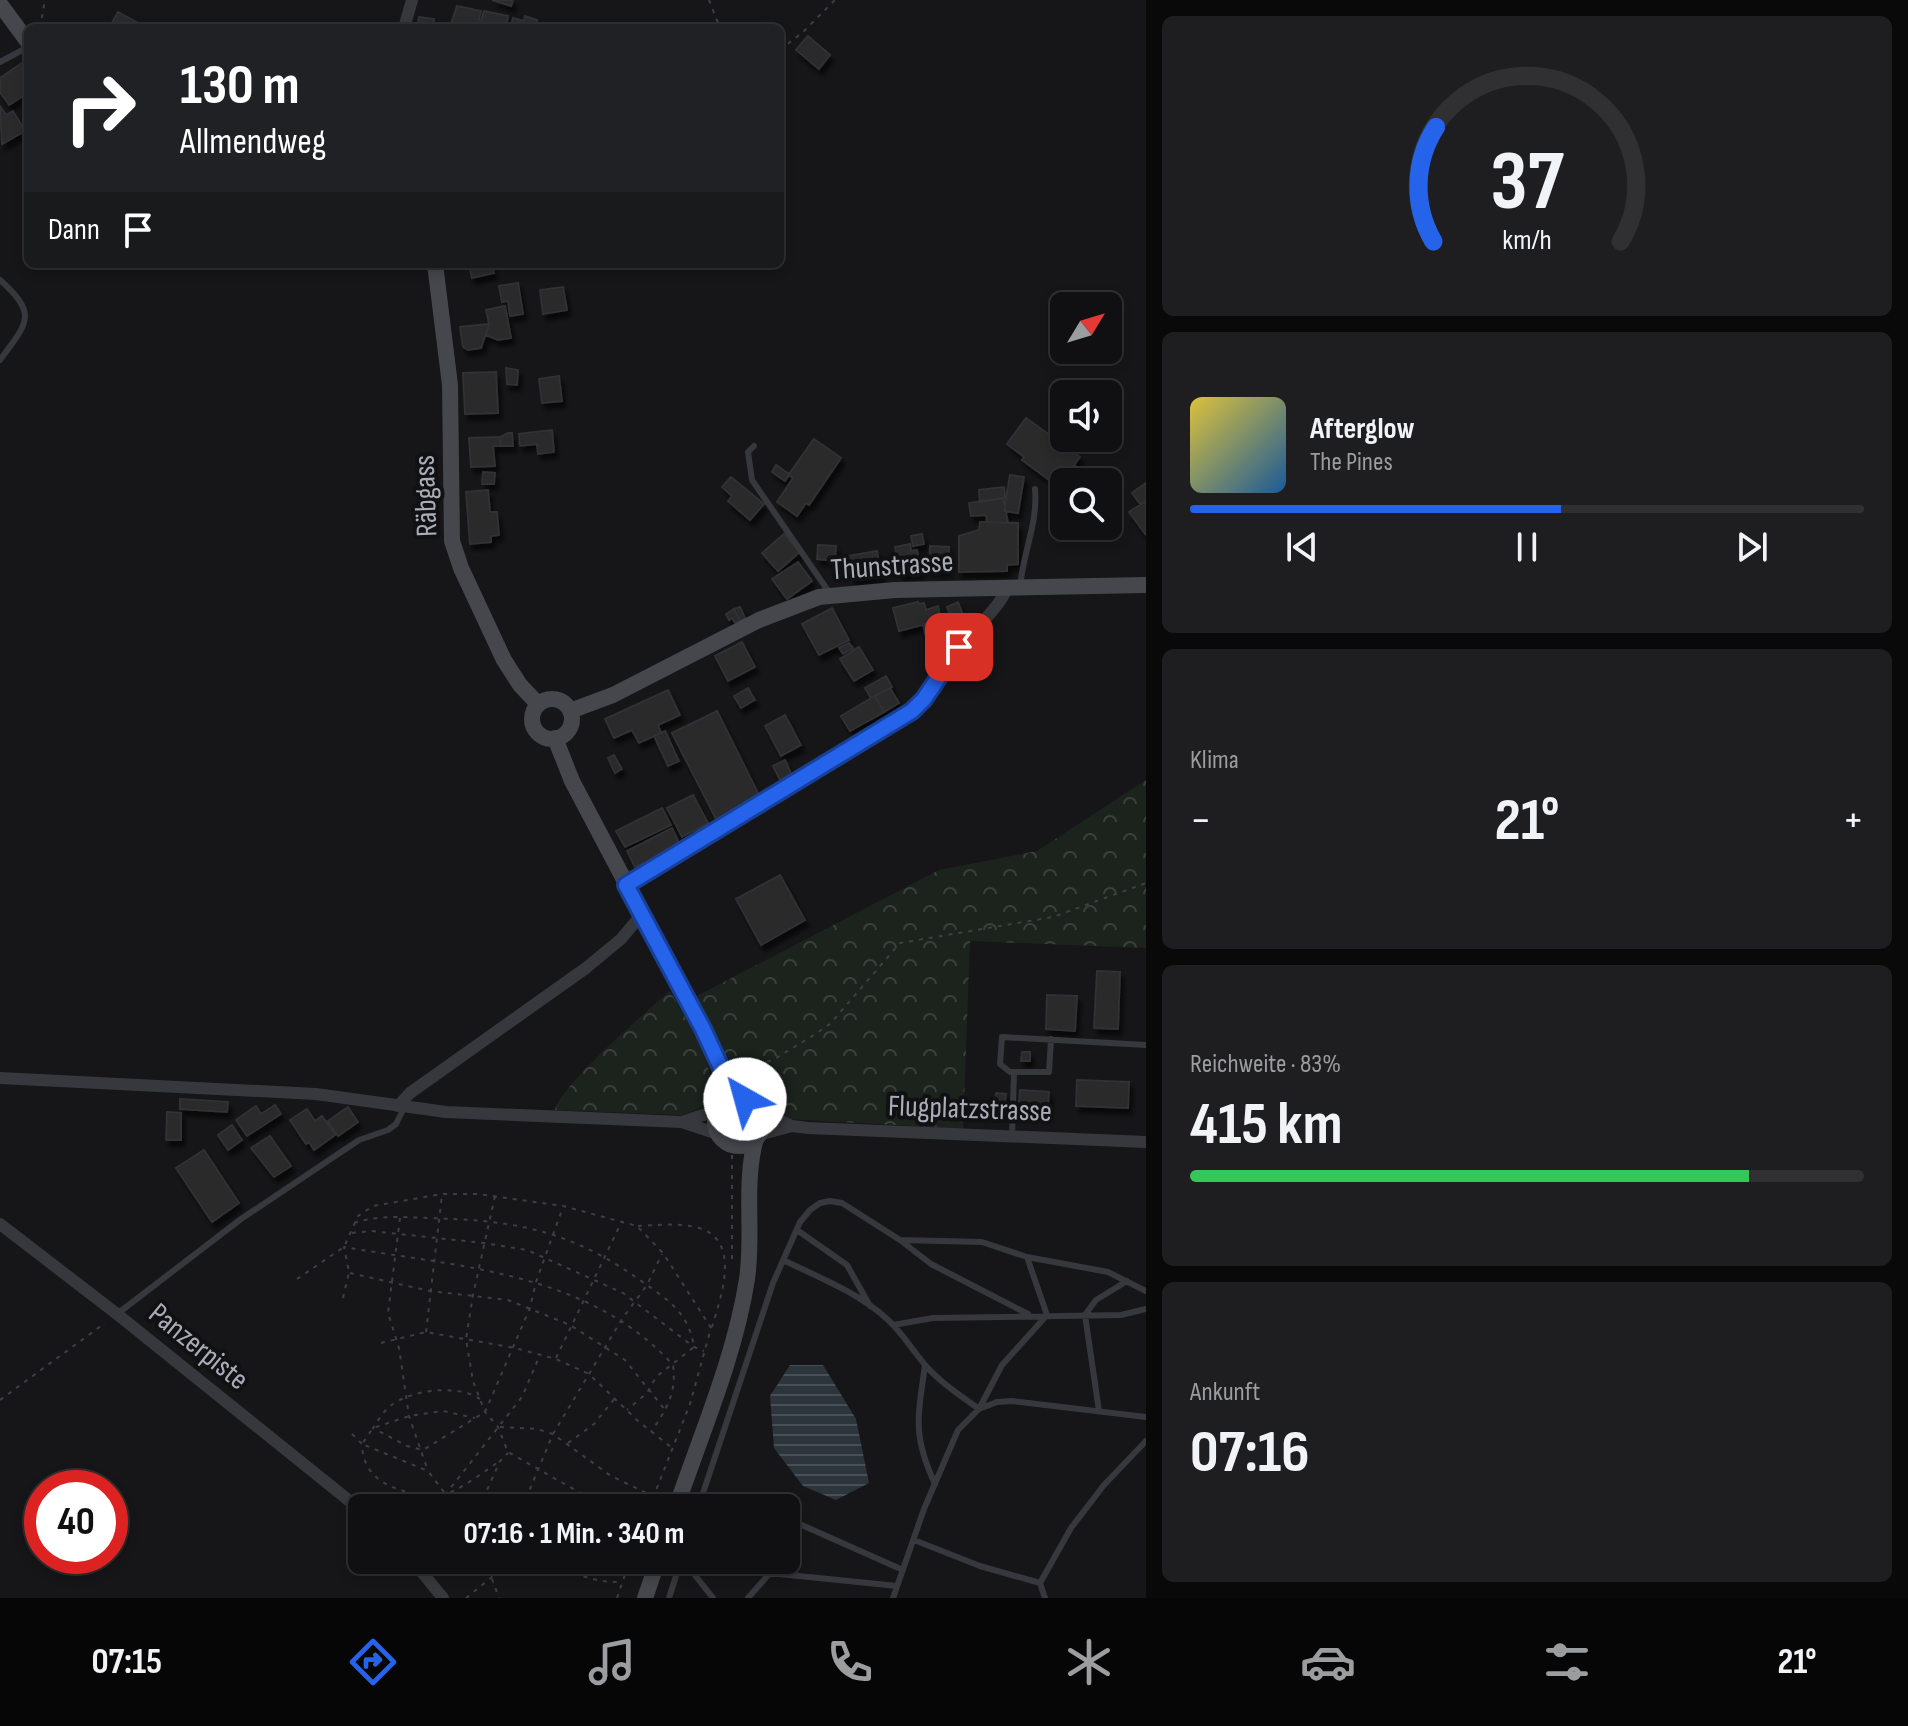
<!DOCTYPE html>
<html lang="de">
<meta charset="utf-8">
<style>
:root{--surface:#101012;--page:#1e1e20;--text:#f1f3f6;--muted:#9c9d9f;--line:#303032;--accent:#2563eb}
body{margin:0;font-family:"Sofia Sans Condensed",sans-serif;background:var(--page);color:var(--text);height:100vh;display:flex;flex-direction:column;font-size:30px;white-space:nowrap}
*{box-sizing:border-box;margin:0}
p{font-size:26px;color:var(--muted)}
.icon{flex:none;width:44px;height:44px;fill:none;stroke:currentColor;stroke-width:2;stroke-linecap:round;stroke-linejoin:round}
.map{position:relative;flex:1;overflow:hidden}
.side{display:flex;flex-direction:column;gap:16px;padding:16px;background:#09090a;width:762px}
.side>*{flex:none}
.guide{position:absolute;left:24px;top:24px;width:760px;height:244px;border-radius:12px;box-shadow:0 4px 12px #0003,0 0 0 2px var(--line);background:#202124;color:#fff;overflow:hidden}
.needle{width:52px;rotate:52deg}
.tools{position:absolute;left:1050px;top:292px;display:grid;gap:16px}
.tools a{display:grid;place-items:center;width:72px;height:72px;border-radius:12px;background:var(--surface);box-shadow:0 4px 12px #0003,0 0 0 2px var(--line);font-size:40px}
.speed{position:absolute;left:24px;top:1470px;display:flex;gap:16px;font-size:40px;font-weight:700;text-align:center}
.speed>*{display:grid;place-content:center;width:104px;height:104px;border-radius:50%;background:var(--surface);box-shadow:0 4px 12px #0003,0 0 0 2px var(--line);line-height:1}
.speed .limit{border:12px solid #d22;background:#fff;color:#111}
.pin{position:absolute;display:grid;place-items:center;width:68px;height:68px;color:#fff;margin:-34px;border-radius:16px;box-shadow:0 4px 12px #0006}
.me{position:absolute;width:88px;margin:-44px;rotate:322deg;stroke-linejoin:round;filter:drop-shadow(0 0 6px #0008)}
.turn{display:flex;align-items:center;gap:28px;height:168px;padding:0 24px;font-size:36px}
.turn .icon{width:104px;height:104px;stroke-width:2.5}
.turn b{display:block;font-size:56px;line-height:68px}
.then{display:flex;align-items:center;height:76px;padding:0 24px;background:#0003;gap:16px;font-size:30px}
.big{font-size:60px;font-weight:700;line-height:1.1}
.side .card{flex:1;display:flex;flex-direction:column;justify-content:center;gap:12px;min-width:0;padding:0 28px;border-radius:12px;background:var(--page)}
.side .dial{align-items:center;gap:0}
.dial svg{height:208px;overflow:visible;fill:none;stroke:var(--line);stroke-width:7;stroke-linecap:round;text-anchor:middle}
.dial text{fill:var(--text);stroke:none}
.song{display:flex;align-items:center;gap:24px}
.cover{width:96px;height:96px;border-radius:12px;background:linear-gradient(135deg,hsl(50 70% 55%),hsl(210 70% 35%))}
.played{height:8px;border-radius:4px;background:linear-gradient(90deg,var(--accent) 55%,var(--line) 55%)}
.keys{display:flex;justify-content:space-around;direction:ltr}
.heat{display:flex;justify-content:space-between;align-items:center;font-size:44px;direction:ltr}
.charge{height:12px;border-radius:6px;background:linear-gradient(90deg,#34c759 83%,var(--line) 0)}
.trip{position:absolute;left:348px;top:1494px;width:452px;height:80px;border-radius:12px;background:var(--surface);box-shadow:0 4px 12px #0003,0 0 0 2px var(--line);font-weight:700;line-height:80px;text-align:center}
.tabs{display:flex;height:128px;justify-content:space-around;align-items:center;background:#060607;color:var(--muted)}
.tabs .icon{width:56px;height:56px}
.tabs .current{color:var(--accent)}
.tabs b{font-size:36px;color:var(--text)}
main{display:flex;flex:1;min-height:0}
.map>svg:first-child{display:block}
</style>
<main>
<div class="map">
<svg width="1146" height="1598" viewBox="0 0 1146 1598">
<defs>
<pattern id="forest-crowns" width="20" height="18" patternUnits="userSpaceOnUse" patternTransform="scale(2)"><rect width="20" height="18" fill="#1c231d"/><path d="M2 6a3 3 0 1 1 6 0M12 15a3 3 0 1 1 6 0" fill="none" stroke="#3a403c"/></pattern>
<pattern id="water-rules" width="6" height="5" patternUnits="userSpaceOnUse" patternTransform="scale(2)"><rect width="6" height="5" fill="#2c353c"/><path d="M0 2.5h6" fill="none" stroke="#485056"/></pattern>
<filter id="shadow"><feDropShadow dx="3.5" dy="6" stdDeviation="2" flood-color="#0009"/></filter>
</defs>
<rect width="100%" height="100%" fill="#161618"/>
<path fill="url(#forest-crowns)" d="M1146 780V948L970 941 963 1129 789 1119 781 1112C782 1106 787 1099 786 1094 785 1080 763 1068 754 1061L727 1064 695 997 939 870 1037 851Z
M670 991C682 1013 723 1076 709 1100 704 1109 692 1111 682 1115L555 1110C561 1085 647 1011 670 991Z"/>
<path fill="url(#water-rules)" d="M790 1365H823L856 1419 869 1483 836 1500 803 1486 774 1448 770 1396Z"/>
<path fill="#29292c" stroke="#303034" stroke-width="2" filter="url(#shadow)" d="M492 0H513L511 6Z
M457 6 481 11 477 28 450 27Z
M484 11 508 16 506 28H479Z
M118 12 136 22 133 28H109Z
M525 16 537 20 535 28H510L513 18 524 21Z
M419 17 434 19 433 28H417Z
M808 36 830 55 819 69 796 50Z
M28 59V93L9 105 0 92V78Z
M0 106 6 115 13 111 25 131 2 144Z
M469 264H491L494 273 472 278Z
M518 283 523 314 510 316 508 301 502 302 499 286Z
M563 287 567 310 543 314 540 290Z
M505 306 511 338 498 340 486 335 489 324 486 310Z
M489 324 481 348 468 350 463 347 460 327Z
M506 368 518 370 517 385 507 384Z
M496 372 498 413 465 414 463 373Z
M559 376 562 401 542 403 539 379Z
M1057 399 1064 402V417L1053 414Z
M1026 418 1080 457 1074 465 1092 478 1089 482H1064V491L1022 460 1024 457 1007 444Z
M552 430 554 452 538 454 537 444 520 446 519 434Z
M508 433H512L513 446H501L500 437Z
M500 437 501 446H493L495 466 471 467 469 438Z
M814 439 841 458 809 505 806 503 797 516 777 502 793 478 789 475 785 481 772 472 776 465 789 474Z
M483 472 495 473 494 484H482Z
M1010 475 1024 477 1018 513 1004 511Z
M731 477 764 504 750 520 728 501 732 496 722 487Z
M1146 483V501L1140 504 1132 493Z
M1004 487 1005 498 980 502 979 490Z
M488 490 490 512H497L499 535 491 536V542L470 544 466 492Z
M1003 498 1008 523 987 522 986 515 971 516 969 503Z
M1146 501V535L1129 512Z
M980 522 1018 523V564L1007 565V571L959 572V536L979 530Z
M784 534 800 552 778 571 762 553Z
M922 534 924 544 913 546 911 536Z
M910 544 911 551 917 550 921 572 901 575 895 547Z
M818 545 836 546 835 561 817 559Z
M930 546 949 547 948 571 929 570Z
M877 551 881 576 852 580 848 556Z
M798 562 812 581 787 599 772 579Z
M918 602 919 604 924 603 926 610 938 606 941 620 899 631 893 608Z
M958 602 965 620 954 624 947 607Z
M740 607 745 618 740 621 734 609Z
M832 608 849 640 819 655 802 624Z
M734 609 740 621 735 623 732 618 729 620 726 614Z
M929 623 931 632 925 634 923 624Z
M742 642 755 667 728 681 715 656Z
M849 643 853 648 843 654 839 648Z
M859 647 873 670 854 681 840 659Z
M886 676 892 687 871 698 865 688Z
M748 688 755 700 741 708 734 696Z
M890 688 899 703 884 712 875 696Z
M668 690 680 715 658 725 661 733 639 743 632 730 614 738 605 719Z
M875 696 884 712 850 731 841 716Z
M717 711 761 799 717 821 672 733Z
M785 715 801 745 781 756 765 726Z
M665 731 679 761 668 766 654 736Z
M614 755 622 769 615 773 608 758Z
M785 760 793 778 782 784 773 766Z
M693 795 708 823 682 837 667 808Z
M662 808 671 825 625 847 616 831Z
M672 828 680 845 635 867 627 851Z
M780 875 805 920 761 945 736 899Z
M1097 971 1120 972 1118 1029 1094 1028Z
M1047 995 1077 996 1075 1031 1046 1029Z
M1022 1052H1030V1061H1021Z
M1077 1080 1129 1082 1128 1108 1076 1106Z
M1020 1090 1049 1092 1048 1105 1019 1103Z
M996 1093 1006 1094 1005 1104 995 1103Z
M180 1099 228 1102 227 1112 180 1109Z
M275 1105 281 1114 247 1136 236 1120 256 1106 261 1114Z
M348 1107 358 1122 338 1136 328 1121Z
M307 1109 315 1121 322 1116 335 1135 314 1150 309 1142 306 1144 290 1120Z
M167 1112 181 1113V1140H166Z
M232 1125 242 1140 228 1150 218 1135Z
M270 1136 291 1166 274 1177 251 1148Z
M204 1150 239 1203 212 1222 176 1168Z"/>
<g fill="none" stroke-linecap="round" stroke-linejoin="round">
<path stroke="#3d3f44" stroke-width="2" stroke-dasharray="4 6" stroke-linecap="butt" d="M709 0 720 28
M40 28 45 0
M780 50 803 32 835 0
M737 1063 771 1061 814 1035 830 1024 900 943 1053 917 1146 883
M732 1145V1264
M495 1196 473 1295 466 1339 473 1381 485 1412 498 1427 508 1452 607 1508
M400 1218 388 1313 399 1348 409 1416 428 1471
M354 1223C378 1215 402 1217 427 1218 515 1220 571 1230 644 1283 670 1301 689 1314 694 1347L656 1377 647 1393 627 1410
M638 1226C657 1225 677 1223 695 1227 743 1237 721 1297 712 1327
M352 1233 371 1231 484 1243 527 1250 623 1293 694 1347 704 1351
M350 1273 430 1291 508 1300 570 1325 625 1360 666 1411
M297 1279 344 1247 358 1216 373 1206 442 1194H478L563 1206 637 1226 663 1253 711 1328 690 1404 649 1508
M343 1298 349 1272 344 1247C459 1267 589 1272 673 1365 677 1393 666 1410 651 1432
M426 1332 442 1195
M381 1343 426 1332 515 1348 556 1359 589 1374 638 1421 671 1447
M556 1358 622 1221
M480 1399C457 1384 411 1389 389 1407 382 1413 378 1421 373 1428L407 1446 423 1450 485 1412 530 1308 536 1282 563 1207
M0 1400 105 1323
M500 1427 537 1429 553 1434 611 1476 653 1496
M352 1434 362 1444C363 1477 387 1488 416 1494 425 1496 437 1498 446 1494 465 1487 483 1472 500 1461
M568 1443 594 1424 615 1398
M445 1495 522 1397 540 1355
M456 1508 428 1471 362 1444 373 1428 409 1416 443 1411 475 1418
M479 1508 500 1461 508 1453
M522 1508 553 1434 622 1319 647 1285 662 1254
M485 1560 499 1598
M547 1560C573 1573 593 1583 622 1582
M466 1598 492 1577 504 1560
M617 1598 630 1560"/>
<path stroke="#37383d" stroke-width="6" d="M0 62 28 47
M0 280C39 315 27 323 0 360
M754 446 748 452 752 480 831 595
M1020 587C1023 553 1038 523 1035 489
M1051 1039 1049 1072H1010L1000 1064 1002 1037 1146 1045
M1012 1136 1014 1073
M797 1230 847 1265 870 1306
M900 1240 931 1264 1028 1314
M783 1260C818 1277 857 1292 886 1318 902 1332 912 1350 926 1366 941 1383 961 1396 979 1409L1002 1365 1047 1315 1027 1257
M117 1314 241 1219 359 1140 388 1130 396 1124 404 1108
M893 1325 933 1318 1121 1315 1146 1309
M925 1365C918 1417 912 1434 935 1484
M1099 1411 1085 1315 1096 1300 1127 1281
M698 1508 773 1283 800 1222 810 1210 820 1203 830 1201 842 1203 900 1240 982 1242 1027 1257 1108 1272 1146 1291
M786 1518 903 1570
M914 1540 980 1566 1040 1583
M683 1560 713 1598
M690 1560 750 1571 897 1586
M669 1598 681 1560
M748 1598 770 1573
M893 1598 924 1509 958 1430 979 1409 997 1402 1012 1401 1146 1417
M1045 1598 1040 1583 1071 1528 1104 1485 1146 1441"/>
<path stroke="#37383d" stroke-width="12" d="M404 28 412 0
M626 885 912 711C931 696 942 670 957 651 973 630 997 611 1008 587
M0 1078 316 1094 446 1112 682 1122 718 1134
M398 1106 410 1093 586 968 621 939 642 914
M760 1110 792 1126 808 1128 1146 1142
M682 1122 718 1110
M758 1135 792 1126
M0 1224 117 1314 362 1511
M412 1560 443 1598"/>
<path stroke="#45474d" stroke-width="16" d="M0 4 28 42
M435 264 450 385 452 541 461 568 504 660 520 685 538 704
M532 719a20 20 0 1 1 40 0a20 20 0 1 1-40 0Z
M570 711 613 695 759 620 819 597 895 590 1146 585
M555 738 572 781 703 1029 722 1070 749 1100
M715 1122a24 24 0 1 1 48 0a24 24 0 1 1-48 0Z
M676 1508C701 1434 735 1357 747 1279 754 1232 743 1184 756 1138
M645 1598 658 1560"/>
</g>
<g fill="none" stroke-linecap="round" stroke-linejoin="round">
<defs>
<path id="route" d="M745 1099 749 1100 722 1070 703 1029 626 885 912 711 924 699 959 647"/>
</defs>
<use href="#route" stroke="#184099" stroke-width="20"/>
<use href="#route" stroke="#2563eb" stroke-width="14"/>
</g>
<g text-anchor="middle" stroke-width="8" stroke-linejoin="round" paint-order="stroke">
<g font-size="30" fill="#a8adb8" stroke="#111113">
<text transform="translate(425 496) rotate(-92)" y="10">Räbgass</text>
<text transform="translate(892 565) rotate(-4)" y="10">Thunstrasse</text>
<text transform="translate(970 1108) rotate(2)" y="10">Flugplatzstrasse</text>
<text transform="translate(199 1346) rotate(39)" y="10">Panzerpiste</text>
</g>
</g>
</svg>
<div class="tools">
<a><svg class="needle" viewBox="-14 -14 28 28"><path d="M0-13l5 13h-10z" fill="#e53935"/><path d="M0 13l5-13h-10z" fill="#9c9d9f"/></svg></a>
<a><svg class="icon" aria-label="sound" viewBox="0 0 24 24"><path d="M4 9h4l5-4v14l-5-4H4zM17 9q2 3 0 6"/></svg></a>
<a><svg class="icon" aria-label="search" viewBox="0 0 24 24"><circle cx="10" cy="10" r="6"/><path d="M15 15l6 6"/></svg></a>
</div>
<div class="speed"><div class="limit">40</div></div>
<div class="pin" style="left:959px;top:647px;background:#d93025"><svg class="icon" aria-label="arrive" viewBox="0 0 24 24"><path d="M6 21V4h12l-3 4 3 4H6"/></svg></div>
<svg class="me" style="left:745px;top:1099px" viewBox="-20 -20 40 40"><circle r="19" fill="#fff"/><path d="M0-13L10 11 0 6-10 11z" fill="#2563eb"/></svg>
<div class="trip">07:16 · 1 Min. · 340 m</div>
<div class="guide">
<div class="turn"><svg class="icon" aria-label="right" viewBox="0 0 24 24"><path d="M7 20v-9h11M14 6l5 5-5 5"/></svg><div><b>130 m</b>Allmendweg</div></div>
<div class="then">Dann<svg class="icon" aria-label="arrive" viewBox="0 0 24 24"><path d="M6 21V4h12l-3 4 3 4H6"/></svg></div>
</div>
</div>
<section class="side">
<div class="card dial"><svg viewBox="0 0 100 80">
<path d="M14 69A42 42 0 1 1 86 69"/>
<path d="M14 69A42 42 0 0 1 15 25" stroke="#2563eb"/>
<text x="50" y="56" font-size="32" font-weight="700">37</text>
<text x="50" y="72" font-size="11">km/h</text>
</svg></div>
<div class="card">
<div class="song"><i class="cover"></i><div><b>Afterglow</b><p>The Pines</p></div></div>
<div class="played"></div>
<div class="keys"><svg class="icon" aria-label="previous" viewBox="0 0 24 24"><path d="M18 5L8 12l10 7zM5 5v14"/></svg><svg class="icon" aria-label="pause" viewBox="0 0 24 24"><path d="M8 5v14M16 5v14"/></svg><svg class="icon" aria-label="next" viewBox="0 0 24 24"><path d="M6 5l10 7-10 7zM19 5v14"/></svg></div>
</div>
<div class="card"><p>Klima</p>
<div class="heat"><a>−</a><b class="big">21°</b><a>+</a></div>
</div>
<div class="card"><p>Reichweite · 83%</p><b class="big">415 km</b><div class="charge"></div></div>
<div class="card"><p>Ankunft</p><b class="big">07:16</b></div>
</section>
</main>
<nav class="tabs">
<b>07:15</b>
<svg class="icon current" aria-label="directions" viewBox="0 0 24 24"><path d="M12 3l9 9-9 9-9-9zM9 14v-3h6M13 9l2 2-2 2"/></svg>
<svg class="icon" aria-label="music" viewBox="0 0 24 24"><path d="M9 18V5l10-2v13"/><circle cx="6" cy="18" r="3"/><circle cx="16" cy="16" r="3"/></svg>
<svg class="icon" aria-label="phone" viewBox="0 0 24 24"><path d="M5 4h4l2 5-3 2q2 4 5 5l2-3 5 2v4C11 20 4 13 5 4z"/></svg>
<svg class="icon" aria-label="climate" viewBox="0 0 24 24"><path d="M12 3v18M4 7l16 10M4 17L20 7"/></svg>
<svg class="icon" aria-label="car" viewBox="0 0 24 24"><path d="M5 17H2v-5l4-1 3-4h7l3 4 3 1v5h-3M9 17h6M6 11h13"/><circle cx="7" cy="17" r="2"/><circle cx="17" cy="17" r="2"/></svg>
<svg class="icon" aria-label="filters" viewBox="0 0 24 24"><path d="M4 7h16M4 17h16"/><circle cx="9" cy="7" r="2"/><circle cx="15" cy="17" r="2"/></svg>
<b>21°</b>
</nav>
